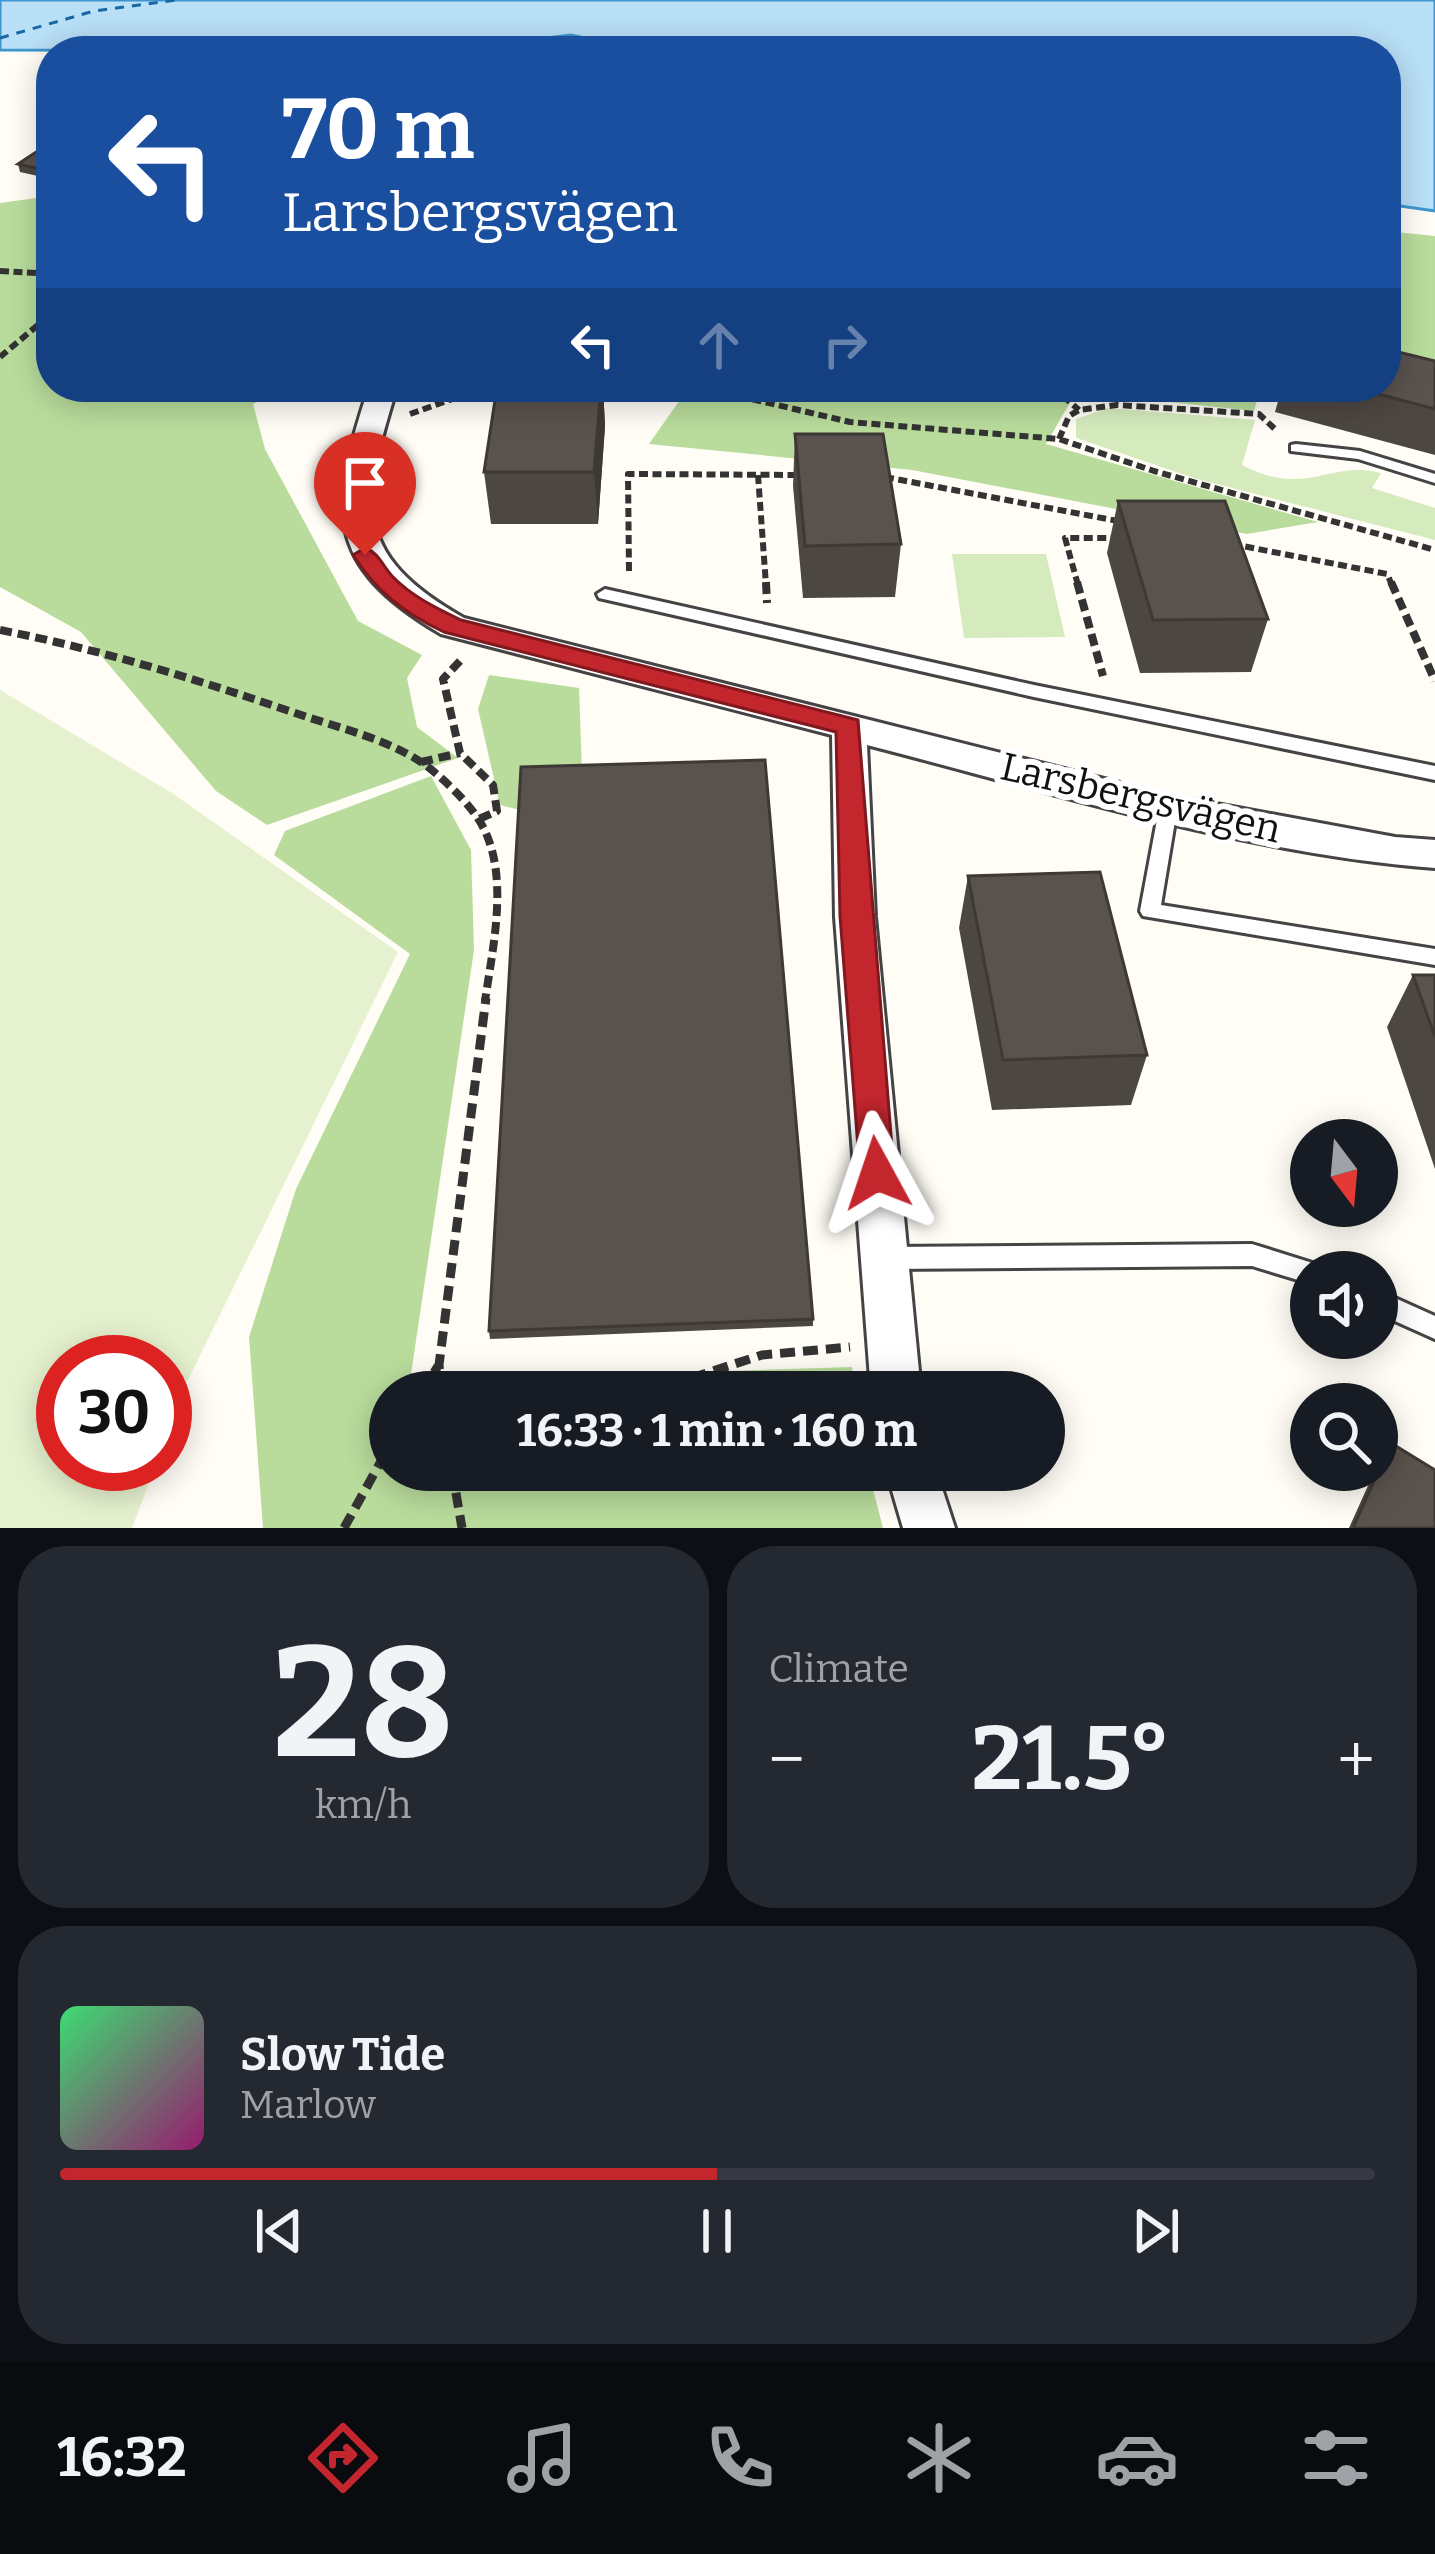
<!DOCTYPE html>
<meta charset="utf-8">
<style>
:root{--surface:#171b24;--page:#242831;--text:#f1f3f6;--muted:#9ea1a6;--line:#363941;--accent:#c4262e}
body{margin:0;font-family:Bitter,serif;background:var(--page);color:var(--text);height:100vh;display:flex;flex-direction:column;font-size:45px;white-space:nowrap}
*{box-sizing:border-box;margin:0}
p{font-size:39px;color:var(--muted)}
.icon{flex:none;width:66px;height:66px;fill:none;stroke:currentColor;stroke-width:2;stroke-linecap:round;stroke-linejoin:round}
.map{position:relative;height:1528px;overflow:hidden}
.drawer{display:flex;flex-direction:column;gap:18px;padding:18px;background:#0d0f14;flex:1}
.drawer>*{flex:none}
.hud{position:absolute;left:36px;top:36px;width:1365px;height:366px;border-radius:48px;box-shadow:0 6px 30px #0003;background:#1a4fa0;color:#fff;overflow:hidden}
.needle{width:78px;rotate:164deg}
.fabs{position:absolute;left:1290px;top:1119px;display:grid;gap:24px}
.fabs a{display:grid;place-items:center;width:108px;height:108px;border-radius:50%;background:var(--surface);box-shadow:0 6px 30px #0003;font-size:60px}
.speed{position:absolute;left:36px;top:1335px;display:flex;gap:24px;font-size:60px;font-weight:700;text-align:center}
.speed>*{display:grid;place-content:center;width:156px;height:156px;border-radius:50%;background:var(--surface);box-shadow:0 6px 30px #0003;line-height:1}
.speed .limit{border:18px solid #d22;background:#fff;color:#111}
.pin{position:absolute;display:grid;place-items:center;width:102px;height:102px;color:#fff;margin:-123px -51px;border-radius:50% 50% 50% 0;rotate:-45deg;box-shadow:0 0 12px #0007}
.pin .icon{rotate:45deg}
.me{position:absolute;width:132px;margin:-66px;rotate:355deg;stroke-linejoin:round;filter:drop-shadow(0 0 9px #0008)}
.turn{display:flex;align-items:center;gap:42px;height:252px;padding:0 48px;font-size:54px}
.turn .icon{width:156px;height:156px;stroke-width:2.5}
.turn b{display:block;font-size:84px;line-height:102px}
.lanes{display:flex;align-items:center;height:114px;padding:0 48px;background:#0003;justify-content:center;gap:60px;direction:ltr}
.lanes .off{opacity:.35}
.big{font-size:90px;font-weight:700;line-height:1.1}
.drawer .tile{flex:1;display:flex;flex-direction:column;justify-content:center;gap:18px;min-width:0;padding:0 42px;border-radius:48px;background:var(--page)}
.drawer .dial{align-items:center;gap:0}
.dial b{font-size:156px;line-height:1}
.song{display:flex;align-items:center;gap:36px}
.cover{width:144px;height:144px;border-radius:18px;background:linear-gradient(135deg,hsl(140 70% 55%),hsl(320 70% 35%))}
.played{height:12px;border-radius:6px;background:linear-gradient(90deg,var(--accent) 50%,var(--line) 50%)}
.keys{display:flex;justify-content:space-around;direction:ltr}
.heat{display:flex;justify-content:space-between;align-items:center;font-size:66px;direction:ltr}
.drawer .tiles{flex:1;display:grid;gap:18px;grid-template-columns:1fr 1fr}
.tile:last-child{grid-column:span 2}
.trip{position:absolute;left:369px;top:1371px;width:696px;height:120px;border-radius:60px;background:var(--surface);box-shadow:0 6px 30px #0003;font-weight:700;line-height:120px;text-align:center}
.dock{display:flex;height:192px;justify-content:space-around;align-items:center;background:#090b0e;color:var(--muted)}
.dock .icon{width:84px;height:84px}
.dock .active{color:var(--accent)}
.dock b{font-size:54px;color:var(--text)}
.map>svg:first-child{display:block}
</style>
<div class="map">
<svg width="1435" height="1528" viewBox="0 0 1435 1528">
<rect width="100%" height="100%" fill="#fffdf5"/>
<path fill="#d5ebbd" d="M1109 408 1255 420 1242 465C1308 499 1328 459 1381 473L1372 488 1435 508V540L1197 479 1076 438V419Z
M952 554H1046L1065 637 964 638Z"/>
<path fill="#b9dc9c" d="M51 196V387H287L253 404 265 449 358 621 422 655 407 678 417 727 458 758 267 825 216 791 81 632 0 587V203Z
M1386 231 1435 236V389L1386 380Z
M689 387H1261L1254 411 1160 401 1072 399 1046 444 1318 522 1247 534 912 470 649 444Z
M489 675 579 688 582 774 520 810 500 805 478 709Z
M431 776 471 850 474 950 410 1381 852 1367 855 1392H390V1470H868L883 1528H263L249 1337 296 1189 410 954 274 855 285 831Z"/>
<path fill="#e6f2cf" d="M0 690 172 793 398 952 185 1386 165 1441V1362H63V1464H156L132 1528H0Z"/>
<path fill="#b9e0f7" stroke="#3f96cf" stroke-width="3" d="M0 0H1435V211L1386 204V51H645L571 35 440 51 0 50Z"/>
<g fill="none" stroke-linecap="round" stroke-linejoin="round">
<path stroke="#1768a6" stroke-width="3" stroke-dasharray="9 8" stroke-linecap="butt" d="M0 38 94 11 177 0"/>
<defs>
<path id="service" d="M1296 444 1360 451 1435 474V483L1358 459 1291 451V445Z
M605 589 1034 685 1435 766V780L1034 697 599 598 597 594Z
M1168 802 1175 804 1177 809 1161 905 1435 949V965L1143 916 1140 911 1159 809 1161 804Z
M1252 1244 1319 1265 1322 1272H1311V1284L1252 1266 887 1269 879 1266 875 1258 879 1250 887 1247Z
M1377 1290 1435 1316V1339L1377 1313Z"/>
<path id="minor" d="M369 387H397C362 501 349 553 464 618L1168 795 1395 837 1435 840V868C1249 854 1049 792 867 745L875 917 921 1392H871L835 917 832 735 441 634C322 564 329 508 369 387Z
M886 1470H936L955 1528H903Z"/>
</defs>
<use href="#service" stroke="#444" stroke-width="6"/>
<use href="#minor" stroke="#444" stroke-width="6"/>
<path stroke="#333" stroke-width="6" stroke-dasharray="9 4.5" stroke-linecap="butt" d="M0 271 51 274
M0 357 51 314
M700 387 850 422 1059 439 1154 471 1435 550
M1053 387 1079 410
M410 414 486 387
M1059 439 1069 416 1079 410 1117 405 1259 414 1277 431
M758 475 766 585
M885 477 1123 522
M1232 544 1387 574 1392 585
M629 571 628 474 804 475
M1078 585 1065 538H1117"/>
<path stroke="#333" stroke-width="8" stroke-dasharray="12 6" stroke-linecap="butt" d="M766 582 767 603
M1077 582 1103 676
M1391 582 1435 681
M0 630C103 650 202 681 301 715 340 728 386 739 421 762 439 774 468 802 479 820 511 871 493 945 485 1001
M460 661 443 679 460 753 493 785 497 811 479 819
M421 762 460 753"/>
<path stroke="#333" stroke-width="9" stroke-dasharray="15 8" stroke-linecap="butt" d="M422 1392 438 1366
M442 1392 439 1365 486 998
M648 1392 762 1355 850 1347
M452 1470 462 1528
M344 1528 390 1445"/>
<use href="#service" fill="#fff" fill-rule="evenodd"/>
<use href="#minor" fill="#fff" fill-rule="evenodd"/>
</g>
<path fill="#4d4742" d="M51 143V175L47 178 20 172 18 164Z
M1435 361V455L1275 412 1282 387H1386Z
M497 387H603L605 426 598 524H491L484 472Z
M795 434 901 544 895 597 803 598 793 486Z
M1118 501 1268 619 1251 672 1140 673 1107 553Z
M968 876 1147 1055 1131 1105 992 1110 959 928Z
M1413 975H1435V1169L1387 1027Z
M813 1319V1326L490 1339 489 1331Z
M1391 1443 1435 1528H1349L1375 1470H1377L1380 1457Z"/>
<path fill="#3f3936" d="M601 387H603L605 426 598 524 594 472Z"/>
<path fill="#5a524d" stroke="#3f3936" stroke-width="3" d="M50 143 51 166 45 170 18 164Z
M1386 349 1435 361V409L1352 387H1386Z
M497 387H601L594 472H484Z
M795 434H883L901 544 805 546Z
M1118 501H1225L1268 619 1153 620Z
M765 760 813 1319 489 1331 521 767Z
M1100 872 1147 1055 1003 1060 968 876Z
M1413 975H1435V1037Z
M1391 1443 1435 1470V1528H1353Z"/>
<path fill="#c4262e" stroke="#7f191e" stroke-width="3" d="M365 548C379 553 382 565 392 576 411 596 436 608 461 620L858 720 894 1173 889 1183 877 1188 865 1183 860 1173 840 916 836 732 444 632C404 613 377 592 353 555Z"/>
<g text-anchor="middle" stroke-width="12" stroke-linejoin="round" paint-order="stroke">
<g font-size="39" fill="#111" stroke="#fff">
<text transform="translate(1141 797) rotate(13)" y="14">Larsbergsvägen</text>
</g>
</g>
</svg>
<div class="fabs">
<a><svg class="needle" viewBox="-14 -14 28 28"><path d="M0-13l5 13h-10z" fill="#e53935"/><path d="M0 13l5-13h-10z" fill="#9ea1a6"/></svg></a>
<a><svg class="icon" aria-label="sound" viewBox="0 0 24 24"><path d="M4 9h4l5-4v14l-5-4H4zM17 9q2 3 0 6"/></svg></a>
<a><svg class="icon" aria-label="search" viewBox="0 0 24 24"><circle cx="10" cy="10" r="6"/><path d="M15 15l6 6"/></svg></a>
</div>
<div class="speed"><div class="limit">30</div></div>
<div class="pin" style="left:365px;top:555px;background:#d93025"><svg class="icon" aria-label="arrive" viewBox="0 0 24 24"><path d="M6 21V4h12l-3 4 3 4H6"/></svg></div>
<svg class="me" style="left:877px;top:1173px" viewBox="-20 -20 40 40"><path d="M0-17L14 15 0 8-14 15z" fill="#c4262e" stroke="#fff" stroke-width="4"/></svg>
<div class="trip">16:33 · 1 min · 160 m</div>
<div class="hud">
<div class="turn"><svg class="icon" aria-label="left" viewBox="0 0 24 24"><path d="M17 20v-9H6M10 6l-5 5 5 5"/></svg><div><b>70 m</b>Larsbergsvägen</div></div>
<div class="lanes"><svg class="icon" aria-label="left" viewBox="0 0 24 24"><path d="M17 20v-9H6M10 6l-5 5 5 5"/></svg><svg class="icon off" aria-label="ahead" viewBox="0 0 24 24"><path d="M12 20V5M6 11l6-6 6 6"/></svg><svg class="icon off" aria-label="right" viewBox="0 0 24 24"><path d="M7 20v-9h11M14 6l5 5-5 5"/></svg></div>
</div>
</div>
<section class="drawer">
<div class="tiles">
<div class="tile dial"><b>28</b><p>km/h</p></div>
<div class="tile"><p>Climate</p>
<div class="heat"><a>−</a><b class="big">21.5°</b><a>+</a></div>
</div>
<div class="tile">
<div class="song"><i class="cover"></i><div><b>Slow Tide</b><p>Marlow</p></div></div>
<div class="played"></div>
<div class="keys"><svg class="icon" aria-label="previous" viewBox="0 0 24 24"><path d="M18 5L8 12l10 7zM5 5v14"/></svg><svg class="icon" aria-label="pause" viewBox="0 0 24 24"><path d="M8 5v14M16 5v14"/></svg><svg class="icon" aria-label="next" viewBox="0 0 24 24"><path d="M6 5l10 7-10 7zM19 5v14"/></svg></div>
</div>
</div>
</section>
<nav class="dock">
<b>16:32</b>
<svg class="icon active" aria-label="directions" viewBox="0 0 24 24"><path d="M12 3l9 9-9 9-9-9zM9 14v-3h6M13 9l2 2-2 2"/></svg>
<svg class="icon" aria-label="music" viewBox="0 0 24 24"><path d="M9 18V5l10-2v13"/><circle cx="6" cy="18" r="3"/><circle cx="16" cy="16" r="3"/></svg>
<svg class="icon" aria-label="phone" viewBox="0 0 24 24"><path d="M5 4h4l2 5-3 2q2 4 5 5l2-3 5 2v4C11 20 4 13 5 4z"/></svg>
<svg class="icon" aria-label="climate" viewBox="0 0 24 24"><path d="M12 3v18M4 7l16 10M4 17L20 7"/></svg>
<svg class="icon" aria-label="car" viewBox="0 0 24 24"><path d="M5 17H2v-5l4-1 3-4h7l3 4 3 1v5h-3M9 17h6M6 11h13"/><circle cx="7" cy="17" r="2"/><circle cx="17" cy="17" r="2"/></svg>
<svg class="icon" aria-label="filters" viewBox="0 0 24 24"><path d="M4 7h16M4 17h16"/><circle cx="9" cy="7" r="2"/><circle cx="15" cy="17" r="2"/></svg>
</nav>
